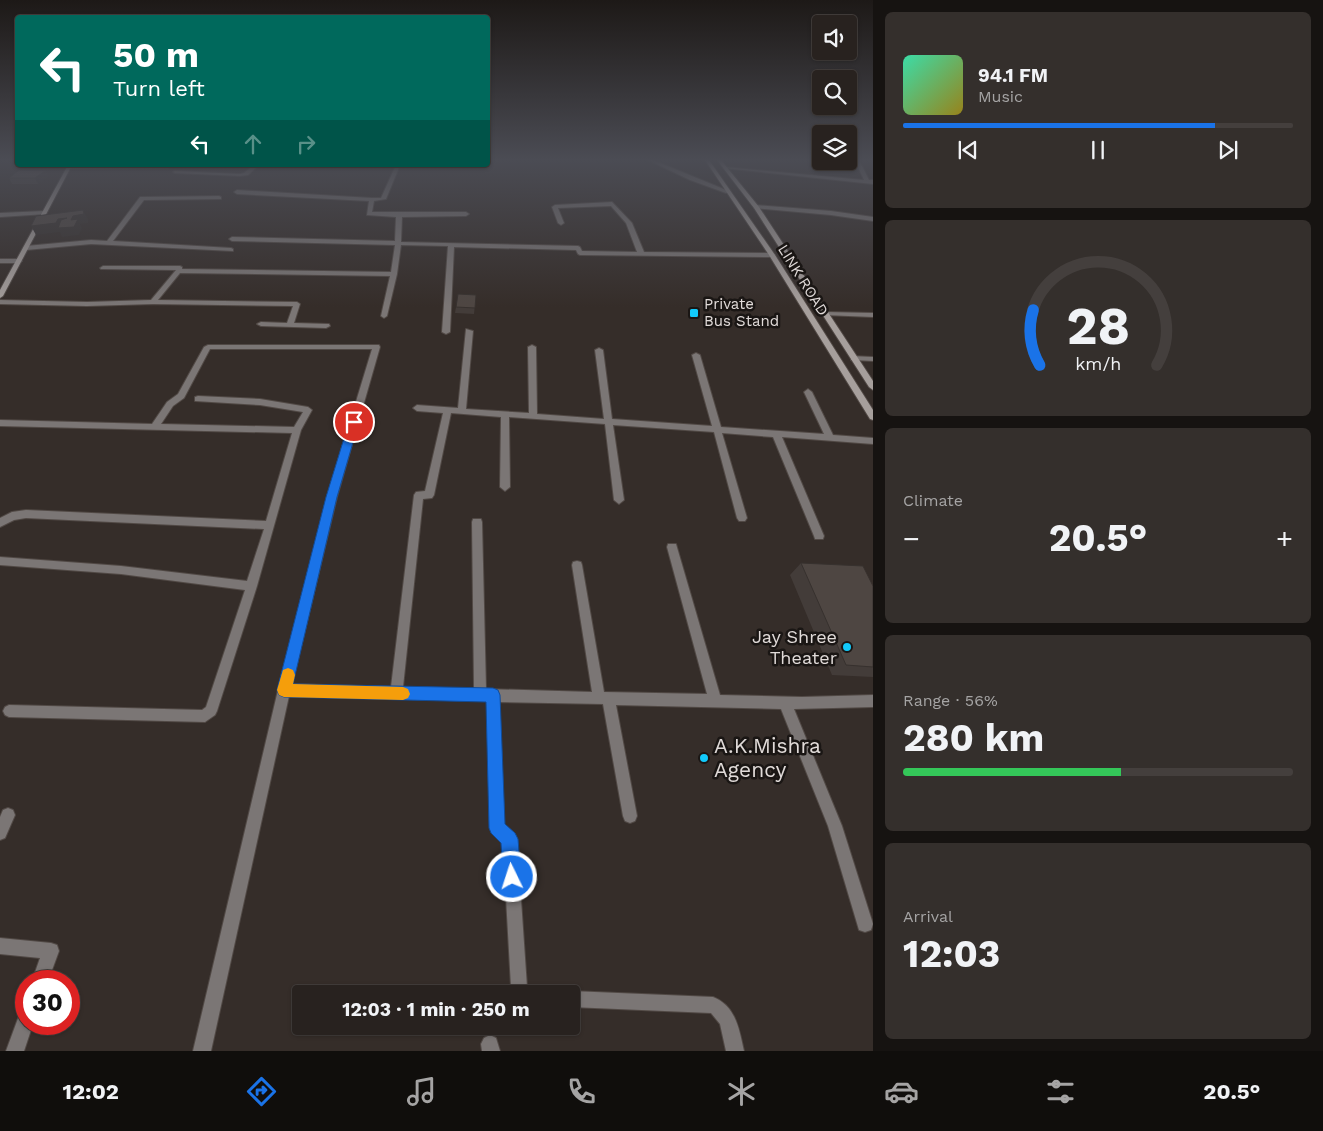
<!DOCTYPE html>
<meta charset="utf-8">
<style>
:root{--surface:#28221f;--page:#342f2c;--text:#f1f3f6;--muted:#a5a4a4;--line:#443f3d;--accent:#1a73e8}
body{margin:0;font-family:"Work Sans",sans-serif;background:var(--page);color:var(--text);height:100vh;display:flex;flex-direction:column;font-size:19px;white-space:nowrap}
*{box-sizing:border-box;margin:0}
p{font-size:16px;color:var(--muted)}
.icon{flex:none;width:28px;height:28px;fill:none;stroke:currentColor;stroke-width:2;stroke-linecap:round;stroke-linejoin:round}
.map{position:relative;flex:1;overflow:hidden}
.side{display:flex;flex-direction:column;gap:12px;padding:12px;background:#161311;width:450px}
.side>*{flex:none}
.guide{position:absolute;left:15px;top:15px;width:475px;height:152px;border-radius:5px;box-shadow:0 1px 4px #0004,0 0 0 1px var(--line);background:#00695c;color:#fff;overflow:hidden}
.controls{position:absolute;left:812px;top:15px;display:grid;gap:10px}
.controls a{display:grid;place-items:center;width:45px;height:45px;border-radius:5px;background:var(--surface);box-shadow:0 1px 4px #0004,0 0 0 1px var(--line);font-size:25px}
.speed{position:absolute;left:15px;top:970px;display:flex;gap:10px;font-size:25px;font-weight:700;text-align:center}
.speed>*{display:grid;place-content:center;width:65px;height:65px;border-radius:50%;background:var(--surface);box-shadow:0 1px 4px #0004,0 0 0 1px var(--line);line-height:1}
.speed .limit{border:8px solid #d22;background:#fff;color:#111}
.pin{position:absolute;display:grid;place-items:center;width:42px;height:42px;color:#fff;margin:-21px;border:2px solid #fff;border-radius:50%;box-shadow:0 1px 5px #0007}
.me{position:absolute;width:55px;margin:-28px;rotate:356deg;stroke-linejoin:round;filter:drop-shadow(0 0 4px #0008)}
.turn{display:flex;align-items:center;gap:18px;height:105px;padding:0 15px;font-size:22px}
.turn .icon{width:65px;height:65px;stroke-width:2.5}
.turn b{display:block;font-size:35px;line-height:42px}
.lanes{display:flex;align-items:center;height:48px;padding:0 15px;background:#0003;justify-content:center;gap:25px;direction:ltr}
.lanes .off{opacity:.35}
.big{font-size:38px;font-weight:700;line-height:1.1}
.side .widget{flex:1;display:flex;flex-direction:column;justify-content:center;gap:8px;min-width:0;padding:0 18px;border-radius:8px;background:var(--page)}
.side .dial{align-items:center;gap:0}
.dial svg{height:130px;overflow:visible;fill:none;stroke:var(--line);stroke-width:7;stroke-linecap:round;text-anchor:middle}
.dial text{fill:var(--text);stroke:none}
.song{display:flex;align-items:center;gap:15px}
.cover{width:60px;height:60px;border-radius:8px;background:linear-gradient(135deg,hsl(160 70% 55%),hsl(50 70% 35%))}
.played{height:5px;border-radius:2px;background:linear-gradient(90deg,var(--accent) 80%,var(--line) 80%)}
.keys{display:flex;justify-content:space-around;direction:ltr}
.heat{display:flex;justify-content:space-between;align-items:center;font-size:28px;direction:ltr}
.charge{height:8px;border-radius:4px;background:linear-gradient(90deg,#34c759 56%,var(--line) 0)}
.trip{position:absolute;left:292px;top:985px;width:288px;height:50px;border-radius:5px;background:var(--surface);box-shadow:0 1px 4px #0004,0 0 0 1px var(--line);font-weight:700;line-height:50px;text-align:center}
.tabs{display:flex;height:80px;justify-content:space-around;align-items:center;background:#100e0c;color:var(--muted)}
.tabs .icon{width:35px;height:35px}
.tabs .current{color:var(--accent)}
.tabs b{font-size:22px;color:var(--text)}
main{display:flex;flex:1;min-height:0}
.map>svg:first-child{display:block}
</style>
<main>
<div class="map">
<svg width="873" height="1051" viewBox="0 0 873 1051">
<rect width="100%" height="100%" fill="#352d29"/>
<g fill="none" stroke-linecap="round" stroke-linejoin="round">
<defs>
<path id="minor" d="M648 160H653L731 192 726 193 690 180Z
M855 160H859L869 180H873V184L723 168 725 167 864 180Z
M254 165H259L248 175 240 176 175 173 173 172 175 171 240 174 244 173Z
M396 165H400L386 199 374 201 372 212H466L469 214 466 216 402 217 401 242 578 246 580 247 582 251 637 252 626 223 611 206 558 208 564 223 561 225 558 223 552 207 555 205 612 202 632 223 644 252 772 253 775 255 772 257 580 255 578 254 576 250 454 247 450 332 446 334 442 332 448 246 401 245 397 274 387 316 384 318 381 316 390 276 180 273 158 300 297 302 300 304 294 323 329 324 330 326 326 328 261 326 257 324 261 322 287 323 293 306 153 304 87 306 0 304V300L87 302 151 300 176 270 101 269 100 268 103 266H180L182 267V269L391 272 395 245 232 241 229 239 232 237 395 241 396 217 367 215 369 201 237 194 234 192 237 190 372 198H381Z
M170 166 168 168 69 169 67 168 69 167Z
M219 196 221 197V199L144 200 113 241 231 248 233 249V251L91 244 26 250 23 248 26 246 91 240 107 241 140 197Z
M756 205 831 211 873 217V221L831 215 754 208V206Z
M44 211 46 212V214L0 217V213Z
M0 259H19L22 261 19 263H0Z
M826 312 873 313V317L824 315 823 314Z
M466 329 473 331 466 409 529 413 528 347 532 345 536 347 537 414 604 419 595 350 599 348 603 350 612 419 712 426 692 355 696 353 700 355 721 427 824 434 804 392 808 389 812 392 833 435 873 438V444L782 437 824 536 823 539H815L814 536 773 437 722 433 747 518 745 521H739L737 518 714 432 613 425 624 500 619 504 614 500 605 424 509 417 510 487 505 491 500 487 501 417 451 413 434 495 432 498 423 499 403 687 474 689 472 522 473 519H481L482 522 486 689 592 692 572 565 573 562 577 561 581 562 582 565 604 692 707 694 667 547 668 544H676L720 695 802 697 873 695V707L794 709 842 826 873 924 871 930 865 932 859 930 828 826 781 709 616 705 637 816 635 821 630 823 625 821 623 816 603 704 499 702 504 825 515 836 517 841 527 987 529 994H513L511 987 503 844 492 833 490 828 487 701 289 696 211 1051H193L278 690 327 497 372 349H210L184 398 173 406 161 424 294 427 303 412 260 405 195 401V397L198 396 260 399 308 407 312 410 301 430 257 586 217 711 215 715 205 722 9 717 5 715 3 711 5 707 9 705 202 710 206 707 245 590 121 574 0 565V557L121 566 247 581 264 529 26 518 14 520 0 527V518L12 512 26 510 266 521 292 433 0 426V420L152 424 167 402 178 394 204 347 208 345H379L380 347 337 497 292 684 391 687 414 495 416 492 425 491 443 413 417 411 413 408 417 405 458 408Z
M851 356 873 357V361L854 360H851Z
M8 808 13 810 15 815 5 838 0 840V817L3 810Z
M0 938 51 943 57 945 59 951 48 981H32L40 958 0 954Z
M571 991 713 997C736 1006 739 1029 744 1051H726L720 1024 711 1013 571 1007V994H565Z
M26 1011V1024H33L24 1051H6L20 1013Z
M490 1035 496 1038 500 1051H482L481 1044 484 1038Z"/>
<path id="secondary" d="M705 160H709L775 255 873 410V420L870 419 769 255Z
M717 160H721L759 207 873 381V390L869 387 754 208Z
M68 165H72L3 296 0 298V290Z"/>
</defs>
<use href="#minor" stroke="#514945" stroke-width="2"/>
<use href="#secondary" stroke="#514945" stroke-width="2"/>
<use href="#minor" fill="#7b7675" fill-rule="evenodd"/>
<use href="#secondary" fill="#a69f9c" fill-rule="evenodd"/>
</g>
<path fill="#433c39" d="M45 171 48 176 38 184H12L9 178Z
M476 295 474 314 455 313 456 307Z
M801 563 873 586V677L832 675 790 575Z"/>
<path fill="#37312e" d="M45 171 48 176 38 184 35 178Z
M83 210 88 219V223L80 224 82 228 79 235 62 237 60 232 36 235 31 226 58 219 67 218 71 220 73 216Z"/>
<path fill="#4e4642" stroke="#37312e" d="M19 170 45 171 35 178H9Z
M83 210 84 214 73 216 71 220 78 219 74 227 58 228 61 220 67 218 58 219 56 223 31 226 36 216Z
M458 294 476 295 475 308 456 307Z
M801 563 863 566 873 586V667L846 665Z"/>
<linearGradient id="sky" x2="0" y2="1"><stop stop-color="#1d1917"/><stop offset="0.52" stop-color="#4b4c54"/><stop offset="1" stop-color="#4b4c54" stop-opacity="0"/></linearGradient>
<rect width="873" height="307" fill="url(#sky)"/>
<path fill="#1a73e8" stroke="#114b97" d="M354 419 359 422 337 497 293 684 493 688 498 690 500 695 505 824 515 833 518 839 521 877 518 883 512 886 506 883 503 877 501 843 491 833 489 828 486 702 284 697 279 695 277 690 326 497 349 422Z"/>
<path fill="#f59e0b" d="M288 668 293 670 295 675 293 684 403 687 408 689 410 694 408 698 403 700 284 697 279 695 277 690 283 670Z"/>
<g fill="#12cafb" stroke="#1a1614" stroke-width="2">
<rect x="689" y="308" width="10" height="10" rx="2.5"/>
<circle cx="847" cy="647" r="5"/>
<circle cx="704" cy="758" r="5"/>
</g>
<g text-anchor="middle" stroke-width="5" stroke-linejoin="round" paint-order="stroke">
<g font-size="15" fill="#e1dbd9" stroke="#1a1614">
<text transform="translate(803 280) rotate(58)" y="5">LINK ROAD</text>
</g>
<g font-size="15" fill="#e1dbd9" stroke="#1a1614" text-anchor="start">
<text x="704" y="309">Private<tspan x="704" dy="17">Bus Stand</tspan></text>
</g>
<g font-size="18" fill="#e1dbd9" stroke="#1a1614" text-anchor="end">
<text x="837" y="643">Jay Shree<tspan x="837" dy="21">Theater</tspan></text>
</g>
<g font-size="21" fill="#e1dbd9" stroke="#1a1614" text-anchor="start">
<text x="714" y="753">A.K.Mishra<tspan x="714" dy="24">Agency</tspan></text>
</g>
</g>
</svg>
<div class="controls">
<a><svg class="icon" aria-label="sound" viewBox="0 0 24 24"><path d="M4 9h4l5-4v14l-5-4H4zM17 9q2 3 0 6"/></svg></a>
<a><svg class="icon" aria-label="search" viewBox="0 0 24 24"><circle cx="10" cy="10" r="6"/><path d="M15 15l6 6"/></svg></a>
<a><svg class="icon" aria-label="layers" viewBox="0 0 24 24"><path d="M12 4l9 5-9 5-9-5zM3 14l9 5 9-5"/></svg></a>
</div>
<div class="speed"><div class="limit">30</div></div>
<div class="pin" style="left:354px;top:422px;background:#d93025"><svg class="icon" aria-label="arrive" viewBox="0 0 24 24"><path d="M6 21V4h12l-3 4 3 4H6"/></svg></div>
<svg class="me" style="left:512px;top:877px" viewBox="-20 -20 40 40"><circle r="17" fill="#1a73e8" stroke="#fff" stroke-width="3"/><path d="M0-11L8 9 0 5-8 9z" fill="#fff"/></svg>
<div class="trip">12:03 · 1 min · 250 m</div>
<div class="guide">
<div class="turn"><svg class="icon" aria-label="left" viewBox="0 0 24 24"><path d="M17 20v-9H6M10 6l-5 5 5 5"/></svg><div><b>50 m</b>Turn left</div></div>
<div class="lanes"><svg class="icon" aria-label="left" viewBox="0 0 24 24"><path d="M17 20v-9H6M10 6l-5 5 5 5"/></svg><svg class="icon off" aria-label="ahead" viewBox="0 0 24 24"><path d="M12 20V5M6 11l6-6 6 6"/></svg><svg class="icon off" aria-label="right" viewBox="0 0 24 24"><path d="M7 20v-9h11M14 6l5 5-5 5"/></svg></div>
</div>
</div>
<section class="side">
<div class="widget">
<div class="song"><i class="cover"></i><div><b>94.1 FM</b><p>Music</p></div></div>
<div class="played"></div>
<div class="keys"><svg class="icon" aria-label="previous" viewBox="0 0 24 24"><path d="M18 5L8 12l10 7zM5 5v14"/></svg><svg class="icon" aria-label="pause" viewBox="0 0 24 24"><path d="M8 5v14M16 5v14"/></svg><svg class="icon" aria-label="next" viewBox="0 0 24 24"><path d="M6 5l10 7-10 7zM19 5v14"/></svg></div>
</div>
<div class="widget dial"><svg viewBox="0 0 100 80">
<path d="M14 69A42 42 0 1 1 86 69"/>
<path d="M14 69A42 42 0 0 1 10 35" stroke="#1a73e8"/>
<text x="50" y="56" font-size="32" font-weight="700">28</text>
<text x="50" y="72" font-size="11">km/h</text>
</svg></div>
<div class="widget"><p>Climate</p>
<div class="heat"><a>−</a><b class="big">20.5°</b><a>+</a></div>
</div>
<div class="widget"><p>Range · 56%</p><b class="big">280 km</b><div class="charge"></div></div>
<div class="widget"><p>Arrival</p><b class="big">12:03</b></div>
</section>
</main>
<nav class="tabs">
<b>12:02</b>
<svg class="icon current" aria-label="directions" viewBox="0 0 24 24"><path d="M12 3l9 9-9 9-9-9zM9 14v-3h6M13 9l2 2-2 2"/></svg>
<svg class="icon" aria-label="music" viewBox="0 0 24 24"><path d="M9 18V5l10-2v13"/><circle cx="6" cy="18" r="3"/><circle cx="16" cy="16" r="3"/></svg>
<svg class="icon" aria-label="phone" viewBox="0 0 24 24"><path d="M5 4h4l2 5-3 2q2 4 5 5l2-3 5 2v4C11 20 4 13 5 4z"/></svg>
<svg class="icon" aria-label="climate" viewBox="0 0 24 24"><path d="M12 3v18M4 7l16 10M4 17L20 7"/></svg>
<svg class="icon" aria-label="car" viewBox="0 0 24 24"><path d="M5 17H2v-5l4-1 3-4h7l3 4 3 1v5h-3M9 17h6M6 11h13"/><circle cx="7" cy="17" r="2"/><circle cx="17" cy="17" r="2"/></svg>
<svg class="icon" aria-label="filters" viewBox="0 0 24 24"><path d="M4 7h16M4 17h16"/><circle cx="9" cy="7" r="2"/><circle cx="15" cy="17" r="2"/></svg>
<b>20.5°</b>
</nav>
